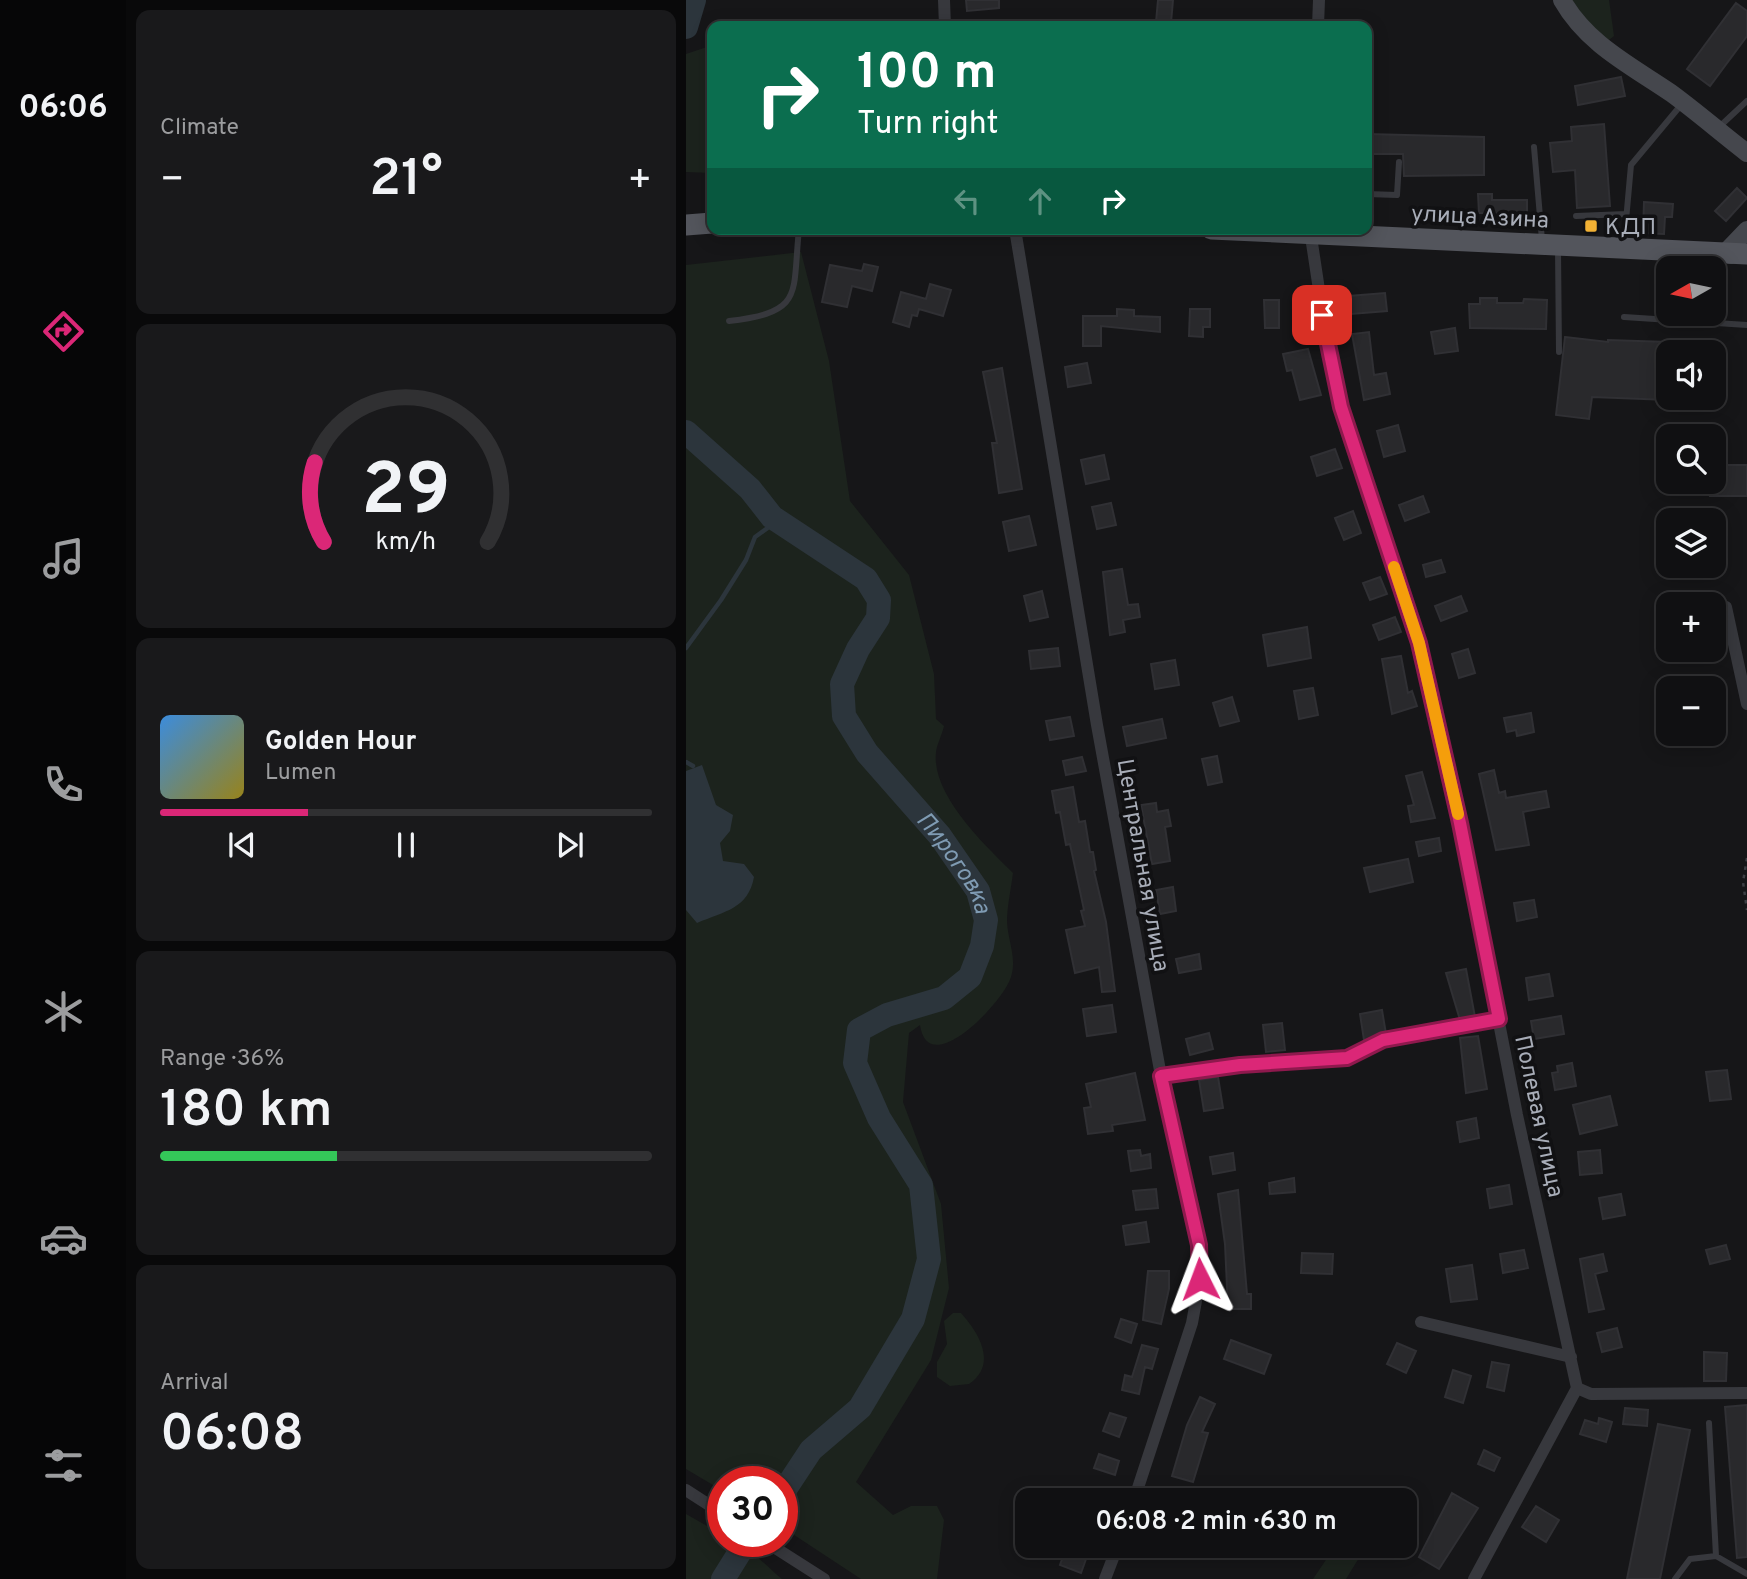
<!DOCTYPE html>
<meta charset="utf-8">
<style>
:root{--surface:#101012;--page:#19191b;--text:#f1f3f6;--muted:#9c9d9f;--line:#303032;--accent:#db2777}
body{margin:0;font-family:Overpass,sans-serif;background:var(--page);color:var(--text);height:100vh;display:flex;flex-direction:column;font-size:26px;white-space:nowrap}
*{box-sizing:border-box;margin:0}
p{font-size:23px;color:var(--muted)}
.icon{flex:none;width:38px;height:38px;fill:none;stroke:currentColor;stroke-width:2;stroke-linecap:round;stroke-linejoin:round}
.map{position:relative;flex:1;overflow:hidden}
.sheet{display:flex;flex-direction:column;gap:10px;padding:10px;background:#09090a;width:560px}
.sheet>*{flex:none}
.top-card{position:absolute;left:21px;top:21px;width:665px;height:214px;border-radius:14px;box-shadow:0 4px 18px #0003,0 0 0 2px var(--line);background:#0b6e4f;color:#fff;overflow:hidden}
.needle{width:46px;rotate:261deg}
.tools{position:absolute;left:970px;top:256px;display:grid;gap:14px}
.tools a{display:grid;place-items:center;width:70px;height:70px;border-radius:14px;background:var(--surface);box-shadow:0 4px 18px #0003,0 0 0 2px var(--line);font-size:35px}
.speed{position:absolute;left:21px;top:1466px;display:flex;gap:14px;font-size:35px;font-weight:700;text-align:center}
.speed>*{display:grid;place-content:center;width:91px;height:91px;border-radius:50%;background:var(--surface);box-shadow:0 4px 18px #0003,0 0 0 2px var(--line);line-height:1}
.speed .limit{border:10px solid #d22;background:#fff;color:#111}
.pin{position:absolute;display:grid;place-items:center;width:60px;height:60px;color:#fff;margin:-30px;border-radius:14px;box-shadow:0 4px 10px #0006}
.me{position:absolute;width:77px;margin:-38px;rotate:357deg;stroke-linejoin:round;filter:drop-shadow(0 0 5px #0008)}
.turn{display:flex;align-items:center;gap:24px;height:147px;padding:0 35px;font-size:32px}
.turn .icon{width:91px;height:91px;stroke-width:2.5}
.turn b{display:block;font-size:49px;line-height:60px}
.lanes{display:flex;align-items:center;height:66px;padding:0 35px;background:#0003;justify-content:center;gap:35px;direction:ltr}
.lanes .off{opacity:.35}
.big{font-size:52px;font-weight:600;line-height:1.1}
.sheet .card{flex:1;display:flex;flex-direction:column;justify-content:center;gap:10px;min-width:0;padding:0 24px;border-radius:14px;background:var(--page)}
.sheet .dial{align-items:center;gap:0}
.dial svg{height:182px;overflow:visible;fill:none;stroke:var(--line);stroke-width:7;stroke-linecap:round;text-anchor:middle}
.dial text{fill:var(--text);stroke:none}
.song{display:flex;align-items:center;gap:21px}
.cover{width:84px;height:84px;border-radius:10px;background:linear-gradient(135deg,hsl(210 70% 55%),hsl(50 70% 35%))}
.played{height:7px;border-radius:4px;background:linear-gradient(90deg,var(--accent) 30%,var(--line) 30%)}
.keys{display:flex;justify-content:space-around;direction:ltr}
.heat{display:flex;justify-content:space-between;align-items:center;font-size:38px;direction:ltr}
.charge{height:10px;border-radius:5px;background:linear-gradient(90deg,#34c759 36%,var(--line) 0)}
.trip{position:absolute;left:329px;top:1488px;width:402px;height:70px;border-radius:14px;background:var(--surface);box-shadow:0 4px 18px #0003,0 0 0 2px var(--line);font-weight:600;line-height:70px;text-align:center}
main{display:flex;flex:1;min-height:0}
.dock{display:flex;flex-direction:column;width:126px;justify-content:space-around;align-items:center;background:#060607;color:var(--muted)}
.dock .icon{width:49px;height:49px}
.dock .selected{color:var(--accent)}
.dock b{font-size:32px;color:var(--text)}
.map>svg:first-child{display:block}
</style>
<main>
<nav class="dock">
<b>06:06</b>
<svg class="icon selected" aria-label="directions" viewBox="0 0 24 24"><path d="M12 3l9 9-9 9-9-9zM9 14v-3h6M13 9l2 2-2 2"/></svg>
<svg class="icon" aria-label="music" viewBox="0 0 24 24"><path d="M9 18V5l10-2v13"/><circle cx="6" cy="18" r="3"/><circle cx="16" cy="16" r="3"/></svg>
<svg class="icon" aria-label="phone" viewBox="0 0 24 24"><path d="M5 4h4l2 5-3 2q2 4 5 5l2-3 5 2v4C11 20 4 13 5 4z"/></svg>
<svg class="icon" aria-label="climate" viewBox="0 0 24 24"><path d="M12 3v18M4 7l16 10M4 17L20 7"/></svg>
<svg class="icon" aria-label="car" viewBox="0 0 24 24"><path d="M5 17H2v-5l4-1 3-4h7l3 4 3 1v5h-3M9 17h6M6 11h13"/><circle cx="7" cy="17" r="2"/><circle cx="17" cy="17" r="2"/></svg>
<svg class="icon" aria-label="filters" viewBox="0 0 24 24"><path d="M4 7h16M4 17h16"/><circle cx="9" cy="7" r="2"/><circle cx="15" cy="17" r="2"/></svg>
</nav>
<section class="sheet">
<div class="card"><p>Climate</p>
<div class="heat"><a>−</a><b class="big">21°</b><a>+</a></div>
</div>
<div class="card dial"><svg viewBox="0 0 100 80">
<path d="M14 69A42 42 0 1 1 86 69"/>
<path d="M14 69A42 42 0 0 1 10 34" stroke="#db2777"/>
<text x="50" y="56" font-size="32" font-weight="700">29</text>
<text x="50" y="72" font-size="11">km/h</text>
</svg></div>
<div class="card">
<div class="song"><i class="cover"></i><div><b>Golden Hour</b><p>Lumen</p></div></div>
<div class="played"></div>
<div class="keys"><svg class="icon" aria-label="previous" viewBox="0 0 24 24"><path d="M18 5L8 12l10 7zM5 5v14"/></svg><svg class="icon" aria-label="pause" viewBox="0 0 24 24"><path d="M8 5v14M16 5v14"/></svg><svg class="icon" aria-label="next" viewBox="0 0 24 24"><path d="M6 5l10 7-10 7zM19 5v14"/></svg></div>
</div>
<div class="card"><p>Range · 36%</p><b class="big">180 km</b><div class="charge"></div></div>
<div class="card"><p>Arrival</p><b class="big">06:08</b></div>
</section>
<div class="map">
<svg width="1061" height="1579" viewBox="0 0 1061 1579">
<rect width="100%" height="100%" fill="#161618"/>
<path fill="#1c231d" d="M885 0H923L928 36 923 40C908 36 891 14 885 0Z
M21 47 26 48V173L0 172V54Z
M115 252 143 361 164 501 223 575 248 674 250 719 258 726C256 735 251 744 250 752 245 795 300 846 327 873 325 889 321 907 321 922 322 941 331 958 325 977 317 1003 242 1081 234 1025L223 1033 217 1102 255 1204 263 1288 245 1360 170 1482 207 1515 225 1506H251L258 1520 251 1579H175L96 1527V1482H37V1491L0 1469V265Z
M267 1313H275C293 1333 312 1364 283 1384L264 1386 251 1377V1362L261 1344 258 1321Z
M0 1514 37 1535V1542C60 1542 79 1565 96 1579H0Z
M650 1545H681L660 1579H627Z"/>
<path fill="#2c353c" d="M16 765 30 805 47 815 44 831 34 843 37 861 58 864 68 877C62 909 39 911 11 923L0 910V771Z"/>
<g fill="none" stroke-linecap="round" stroke-linejoin="round">
<path stroke="#2c353c" stroke-width="4.5" d="M0 648 35 600 60 560 69 537 83 527 86 517
M0 762 7 766"/>
<g stroke="#2c353c" stroke-width="24">
<path d="M0 27 8 0"/>
<path id="s1" d="M0 432 64 489 86 517 180 579 193 600 192 618 172 649 156 684 158 716 181 753 254 836 292 891 300 920 296 946 284 977 258 998 201 1015 173 1030 169 1063 193 1118 235 1185 243 1259 227 1319 174 1408 125 1450 96 1494"/>
<path d="M37 1579 57 1547"/>
</g>
</g>
<path fill="#29292c" stroke="#303034" stroke-width="2" d="M280 0H313V8L281 11Z
M472 0H487L485 23 470 22Z
M1050 3 1061 11V36L1024 86 1001 69Z
M935 77 939 96 892 105 889 86Z
M918 124 924 206 891 208 889 170 867 172 864 143 886 141 885 127Z
M681 134 798 137V175L718 176 717 154H681Z
M1051 188 1061 198 1040 221 1029 211Z
M792 194H806V200H841V214L793 213Z
M958 202 987 204 986 217H979L978 234 957 233Z
M178 264 192 267 186 291 166 286 161 307 136 302 144 265 176 271Z
M244 284 265 290 257 316 233 309 231 316 226 315 223 327 207 322 215 292 240 299Z
M699 293 701 311 665 314 663 296Z
M794 298H811V303H837L838 299 861 300 860 329 784 328 783 304H794Z
M578 300H593V328H579Z
M431 309 448 310V316L474 317V332L415 326V346H397V316H431Z
M504 309H524V327H517V337L503 336Z
M769 328 772 351 749 354 745 332Z
M683 332 688 375 700 373 704 394 678 400 666 334Z
M879 337 922 342V340L982 342V400L906 397 903 419 870 415Z
M622 349 635 395 614 400 606 370 601 371 597 354Z
M401 363 405 383 382 387 379 367Z
M316 368 336 489 313 493 306 443H311L297 372Z
M712 425 719 451 698 457 691 431Z
M649 449 656 468 631 476 625 457Z
M418 455 423 479 400 484 395 460Z
M1027 465H1061V496H1024Z
M737 496 743 512 719 521 713 505Z
M425 503 430 525 411 529 406 507Z
M667 511 675 533 658 540 649 518Z
M343 516 350 545 323 551 317 522Z
M755 560 759 572 740 577 737 565Z
M436 569 442 605 452 604 454 617 437 620 439 632 424 635 417 572Z
M694 577 701 594 684 600 677 583Z
M356 591 362 617 344 621 338 596Z
M775 596 781 611 755 621 749 606Z
M709 617 715 632 693 640 687 625Z
M621 627 625 658 582 666 577 635Z
M372 648 374 666 345 669 343 651Z
M782 649 789 673 773 678 766 654Z
M715 656 722 693 726 691 731 706 706 714 696 659Z
M489 660 493 685 469 689 465 664Z
M627 688 632 715 613 719 608 691Z
M546 697 553 721 534 726 527 703Z
M845 713 848 732 831 736 830 730 821 732 818 718Z
M384 717 388 736 364 740 360 721Z
M476 719 480 738 441 746 437 727Z
M531 756 536 782 522 785 516 759Z
M396 757 400 771 380 775 377 761Z
M808 770 813 793 819 791 820 798 860 791 863 807 837 812 843 845 810 850 793 774Z
M736 772 749 818 725 822 722 806 728 805 720 776Z
M387 787 393 822 399 821 404 852H407L410 870 408 871 420 922 429 991 416 992 413 967 389 973 380 930 399 926 395 911 398 910 384 844 380 845 374 812 370 813 366 791Z
M470 803 471 812 482 810 485 826 479 827 484 861 466 864 455 805Z
M753 838 755 851 733 856 730 842Z
M722 859 727 882 684 892 678 868Z
M487 887 490 911 474 914 470 890Z
M848 900 851 917 831 921 828 903Z
M513 954 515 969 493 973 490 959Z
M780 969 789 1017 774 1020 760 973Z
M863 974 867 996 843 1000 840 978Z
M426 1005 430 1032 401 1036 397 1009Z
M696 1010 700 1034 678 1040 674 1014Z
M875 1016 878 1034 848 1039 845 1021Z
M596 1023 599 1050 580 1052 577 1025Z
M523 1033 527 1049 504 1055 500 1039Z
M792 1036 801 1089 780 1093 774 1038Z
M886 1063 890 1086 869 1090 866 1073 872 1072 871 1066Z
M1041 1070 1045 1099 1024 1101 1020 1072Z
M449 1073 459 1120 426 1125 427 1131 402 1134 398 1108 405 1107 400 1084Z
M532 1077 537 1108 518 1111 513 1080Z
M924 1096 931 1125 894 1134 887 1105Z
M790 1118 793 1138 774 1142 771 1122Z
M454 1150 455 1156 464 1154 465 1168 445 1171 442 1151Z
M914 1150 916 1173 894 1175 892 1152Z
M547 1153 549 1170 527 1174 524 1157Z
M608 1178 609 1192 584 1194 583 1183Z
M823 1185 826 1204 804 1208 801 1189Z
M470 1189 472 1208 450 1210 447 1191Z
M552 1190 561 1294H565V1309H542L539 1244 532 1194Z
M935 1194 939 1215 917 1219 913 1198Z
M460 1222 463 1242 440 1245 437 1226Z
M1040 1245 1044 1259 1024 1264 1020 1250Z
M838 1250 842 1268 817 1273 814 1254Z
M616 1253 647 1254 646 1274 615 1273Z
M917 1254 921 1271 909 1274 918 1309 903 1312 894 1259Z
M786 1265 791 1299 765 1302 760 1269Z
M462 1271H483V1289L475 1324 457 1320Z
M435 1319 451 1324 445 1343 429 1337Z
M931 1328 936 1347 916 1352 911 1333Z
M545 1340 585 1355 578 1374 538 1359Z
M711 1343 730 1351 720 1373 701 1364Z
M456 1345 472 1349 466 1369 459 1367 453 1394 436 1390 439 1375 446 1377Z
M1018 1352 1041 1353 1040 1381H1018Z
M806 1362 823 1365 818 1391 801 1387Z
M767 1370 785 1376 777 1403 759 1397Z
M514 1397 529 1404 516 1432 522 1433 507 1482 486 1476 501 1425Z
M1061 1405V1557L1051 1558 1039 1407Z
M939 1408 962 1410 961 1426 937 1424Z
M424 1413 440 1418 433 1437 417 1431Z
M913 1418 926 1422 920 1442 894 1434 899 1420 912 1424Z
M972 1424 1004 1430 974 1579H941Z
M798 1450 814 1458 808 1471 792 1464Z
M413 1454 433 1461 429 1475 408 1468Z
M766 1493 792 1508 753 1569 733 1557Z
M850 1506 873 1520 860 1542 836 1527Z
M381 1545H405L395 1573 374 1565Z"/>
<g fill="none" stroke-linecap="round" stroke-linejoin="round">
<path stroke="#3d3f44" stroke-width="2.5" stroke-dasharray="3.5 5" stroke-linecap="butt" d="M303 234V229
M1061 858 1057 882 1061 910
M56 1542 70 1551"/>
<path stroke="#37383d" stroke-width="6" d="M1032 128 1061 101
M848 147 856 240
M681 194 711 195 713 162
M890 216 940 214
M938 243 945 165 995 105
M872 249 873 352
M938 317 1061 325
M43 321C119 312 106 295 113 229
M1027 322 1031 258
M475 1076 554 1065 661 1058 697 1040 813 1019
M1023 1423 1030 1556
M989 1579 1004 1559 1030 1556 1061 1574"/>
<path stroke="#37383d" stroke-width="12" d="M258 0 259 26
M632 26 633 0
M329 229 411 725 475 1076 513 1245 514 1279 506 1323 448 1500
M624 230 640 336 655 407 733 643 774 823 831 1115 891 1388 788 1579
M1040 607 1061 704
M735 1322 885 1357
M891 1388 905 1394 1061 1393
M0 1490 37 1514
M80 1542 138 1579
M419 1579 432 1545"/>
<path stroke="#45474d" stroke-width="18" d="M876 0C901 44 944 65 985 93 1011 112 1035 133 1061 153
M1045 255 1039 253 1061 230"/>
<path stroke="#53555c" stroke-width="21" d="M0 225 26 223
M525 229 1061 254"/>
</g>
<g fill="none" stroke-linecap="round" stroke-linejoin="round">
<defs>
<path id="route" d="M514 1279 513 1245 475 1076 554 1065 661 1058 697 1040 813 1019 774 823 733 643 655 407 636 315"/>
</defs>
<use href="#route" stroke="#8e194d" stroke-width="18"/>
<use href="#route" stroke="#db2777" stroke-width="12"/>
<path stroke="#f59e0b" stroke-width="12" d="M708 567 733 643 772 814"/>
</g>
<rect fill="#f2b134" stroke="#111113" stroke-width="2.5" x="898" y="219" width="14" height="14" rx="3.5"/>
<g text-anchor="middle" stroke-width="7" stroke-linejoin="round" paint-order="stroke">
<g font-size="23" fill="#a8adb8" stroke="#111113">
<text transform="translate(794 216) rotate(3)" y="8">улица Азина</text>
<text transform="translate(458 865) rotate(80)" y="8">Центральная улица</text>
<text transform="translate(854 1116) rotate(78)" y="8">Полевая улица</text>
</g>
<g font-size="23" fill="#a8adb8" stroke="#111113" text-anchor="start">
<text x="919" y="234">КДП</text>
</g>
<g font-size="24" font-style="italic" fill="#7f9bb3" stroke="#111113">
<text dy="8" stroke="none"><textPath href="#s1" startOffset="569">Пироговка</textPath></text>
</g>
</g>
</svg>
<div class="tools">
<a><svg class="needle" viewBox="-14 -14 28 28"><path d="M0-13l5 13h-10z" fill="#e53935"/><path d="M0 13l5-13h-10z" fill="#9c9d9f"/></svg></a>
<a><svg class="icon" aria-label="sound" viewBox="0 0 24 24"><path d="M4 9h4l5-4v14l-5-4H4zM17 9q2 3 0 6"/></svg></a>
<a><svg class="icon" aria-label="search" viewBox="0 0 24 24"><circle cx="10" cy="10" r="6"/><path d="M15 15l6 6"/></svg></a>
<a><svg class="icon" aria-label="layers" viewBox="0 0 24 24"><path d="M12 4l9 5-9 5-9-5zM3 14l9 5 9-5"/></svg></a>
<a>+</a>
<a>−</a>
</div>
<div class="speed"><div class="limit">30</div></div>
<div class="pin" style="left:636px;top:315px;background:#d93025"><svg class="icon" aria-label="arrive" viewBox="0 0 24 24"><path d="M6 21V4h12l-3 4 3 4H6"/></svg></div>
<svg class="me" style="left:514px;top:1279px" viewBox="-20 -20 40 40"><path d="M0-17L14 15 0 8-14 15z" fill="#db2777" stroke="#fff" stroke-width="4"/></svg>
<div class="trip">06:08 · 2 min · 630 m</div>
<div class="top-card">
<div class="turn"><svg class="icon" aria-label="right" viewBox="0 0 24 24"><path d="M7 20v-9h11M14 6l5 5-5 5"/></svg><div><b>100 m</b>Turn right</div></div>
<div class="lanes"><svg class="icon off" aria-label="left" viewBox="0 0 24 24"><path d="M17 20v-9H6M10 6l-5 5 5 5"/></svg><svg class="icon off" aria-label="ahead" viewBox="0 0 24 24"><path d="M12 20V5M6 11l6-6 6 6"/></svg><svg class="icon" aria-label="right" viewBox="0 0 24 24"><path d="M7 20v-9h11M14 6l5 5-5 5"/></svg></div>
</div>
</div>
</main>
